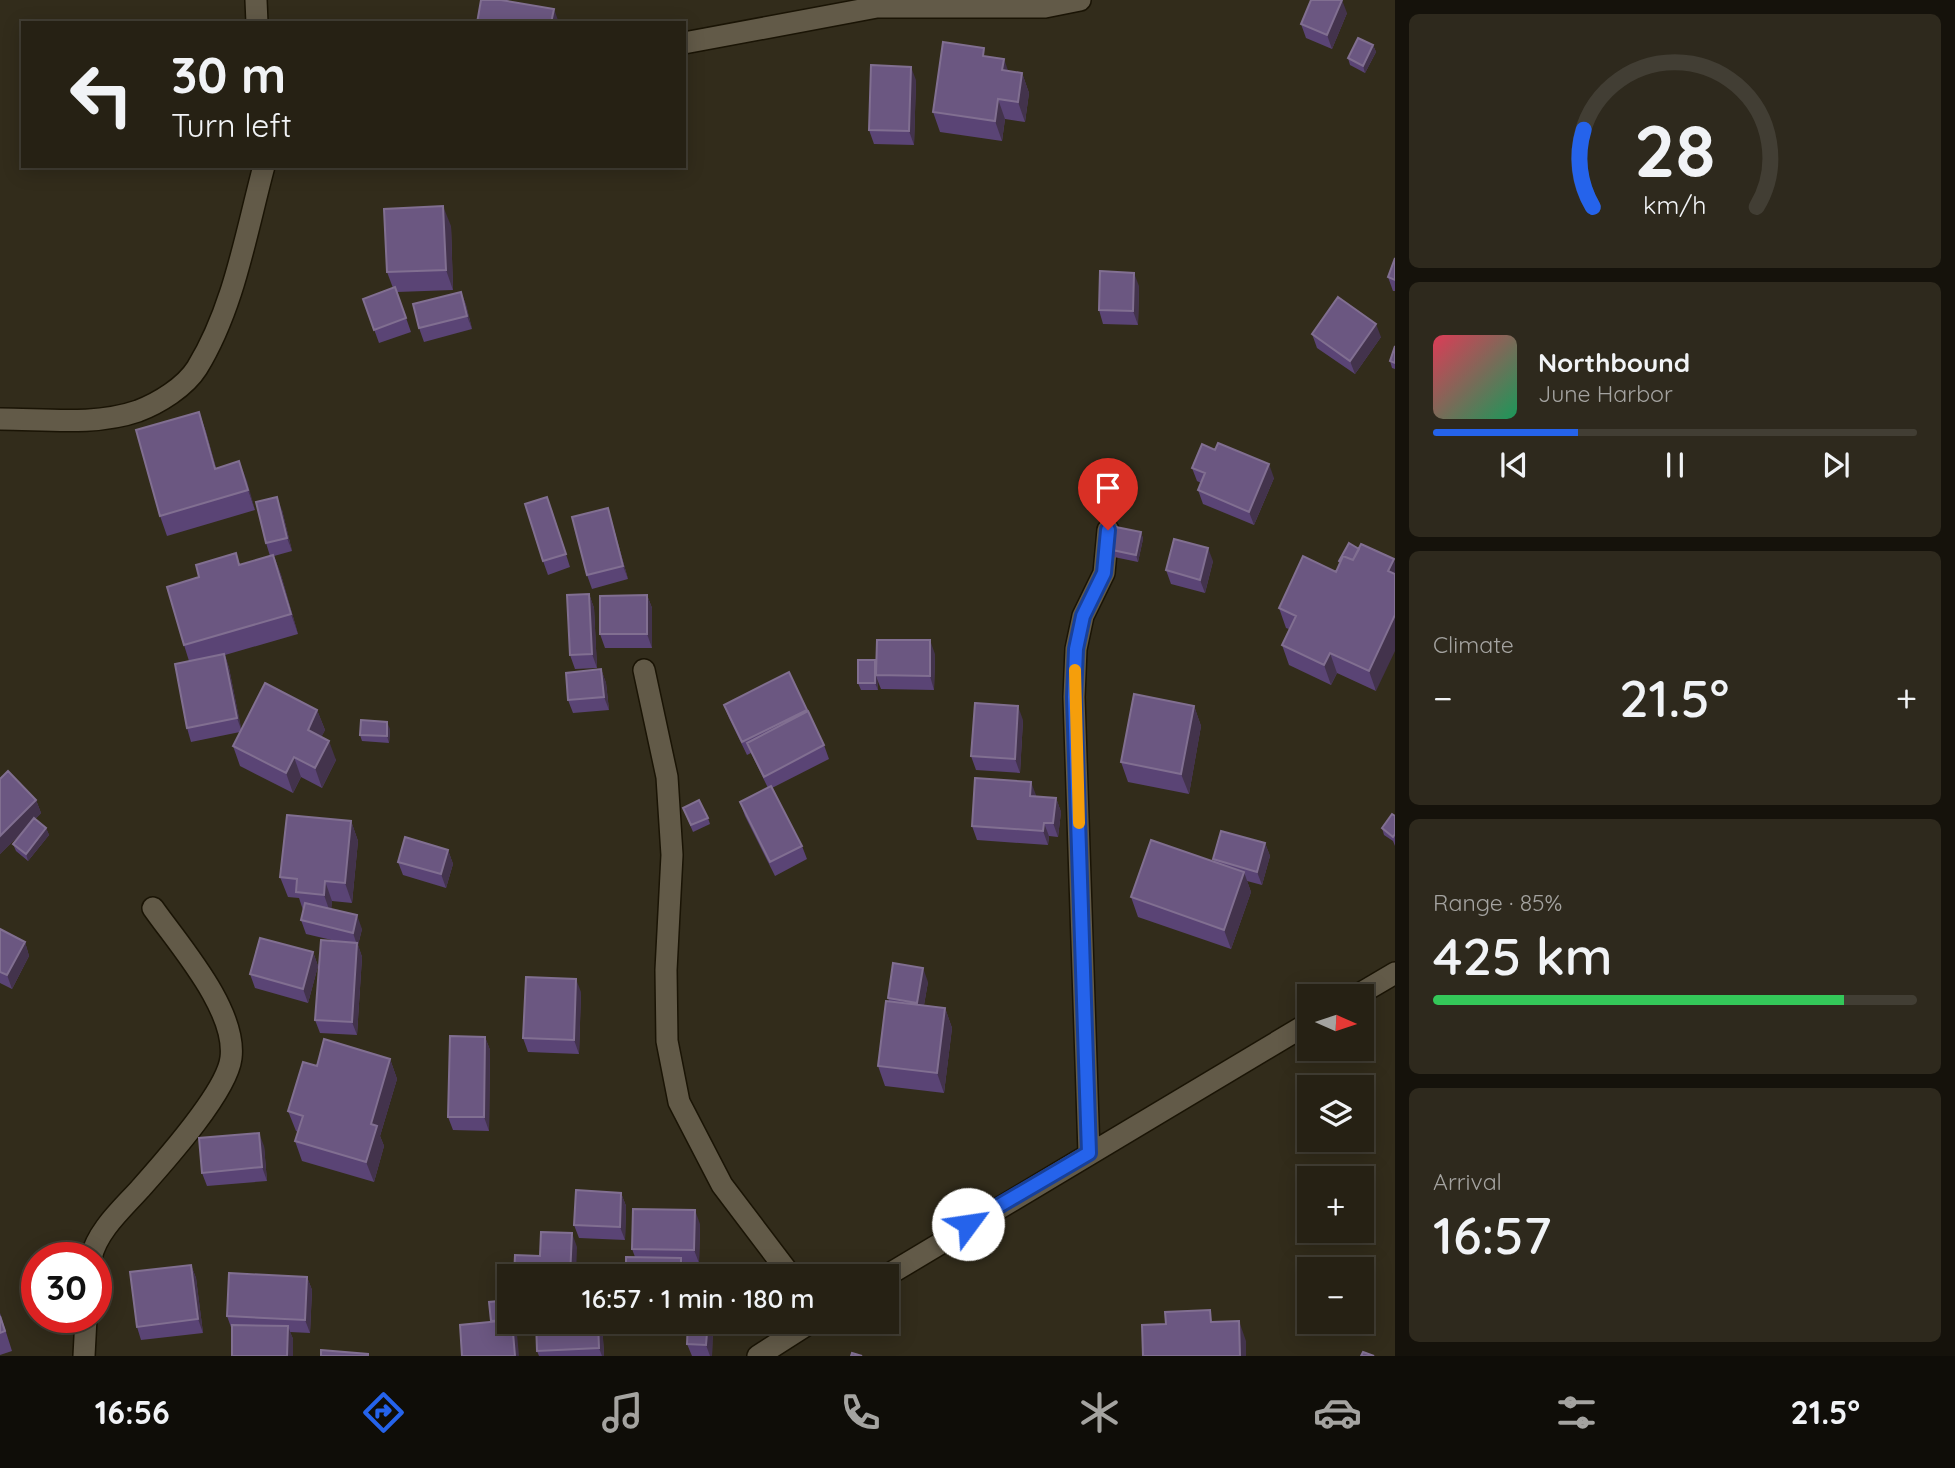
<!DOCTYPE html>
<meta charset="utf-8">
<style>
:root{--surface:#262114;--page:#2e291d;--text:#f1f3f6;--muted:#a4a3a0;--line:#423e34;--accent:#2563eb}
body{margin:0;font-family:Quicksand,sans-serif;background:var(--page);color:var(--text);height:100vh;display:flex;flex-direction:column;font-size:26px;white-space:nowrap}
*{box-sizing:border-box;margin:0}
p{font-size:23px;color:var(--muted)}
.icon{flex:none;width:38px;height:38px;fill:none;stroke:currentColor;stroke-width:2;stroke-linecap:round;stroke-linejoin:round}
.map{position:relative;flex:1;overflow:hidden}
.drawer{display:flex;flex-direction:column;gap:14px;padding:14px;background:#15120b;width:560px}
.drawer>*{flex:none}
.hud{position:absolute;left:21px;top:21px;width:665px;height:147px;border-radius:0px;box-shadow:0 4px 18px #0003,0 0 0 2px var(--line);background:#262114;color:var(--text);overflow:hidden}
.needle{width:46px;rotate:93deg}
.controls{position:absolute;left:1297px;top:984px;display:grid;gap:14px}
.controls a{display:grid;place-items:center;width:77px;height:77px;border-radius:0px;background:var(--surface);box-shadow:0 4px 18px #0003,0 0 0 2px var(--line);font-size:35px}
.speed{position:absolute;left:21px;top:1242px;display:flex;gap:14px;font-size:35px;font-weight:700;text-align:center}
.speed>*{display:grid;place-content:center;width:91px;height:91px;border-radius:50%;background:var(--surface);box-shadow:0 4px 18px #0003,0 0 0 2px var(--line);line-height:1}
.speed .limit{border:10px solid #d22;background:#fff;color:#111}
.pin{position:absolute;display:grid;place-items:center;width:60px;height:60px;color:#fff;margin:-72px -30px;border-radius:50% 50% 50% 0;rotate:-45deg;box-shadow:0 0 7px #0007}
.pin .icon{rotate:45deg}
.me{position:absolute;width:77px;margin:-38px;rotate:59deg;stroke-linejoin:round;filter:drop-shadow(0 0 5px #0008)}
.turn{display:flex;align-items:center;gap:24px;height:147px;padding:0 35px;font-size:32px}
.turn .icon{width:91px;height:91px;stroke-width:2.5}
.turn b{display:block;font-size:49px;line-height:60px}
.big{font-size:52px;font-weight:600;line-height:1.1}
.drawer .card{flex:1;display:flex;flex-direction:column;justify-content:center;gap:10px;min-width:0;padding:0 24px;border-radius:10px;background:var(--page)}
.drawer .dial{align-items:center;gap:0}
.dial svg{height:182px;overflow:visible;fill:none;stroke:var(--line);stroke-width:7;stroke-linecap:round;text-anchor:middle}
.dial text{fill:var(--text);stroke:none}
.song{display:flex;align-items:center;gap:21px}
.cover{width:84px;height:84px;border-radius:10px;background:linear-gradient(135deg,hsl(350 70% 55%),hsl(150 70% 35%))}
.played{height:7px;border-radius:4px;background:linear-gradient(90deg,var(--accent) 30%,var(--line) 30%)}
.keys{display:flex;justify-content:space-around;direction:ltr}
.heat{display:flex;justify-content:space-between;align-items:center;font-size:38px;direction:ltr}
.charge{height:10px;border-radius:5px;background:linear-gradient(90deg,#34c759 85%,var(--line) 0)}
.trip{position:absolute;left:497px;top:1264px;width:402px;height:70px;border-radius:0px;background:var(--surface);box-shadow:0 4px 18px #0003,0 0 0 2px var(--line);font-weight:600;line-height:70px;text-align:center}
.menu{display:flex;height:112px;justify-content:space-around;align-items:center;background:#0f0d08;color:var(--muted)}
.menu .icon{width:49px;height:49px}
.menu .selected{color:var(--accent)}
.menu b{font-size:32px;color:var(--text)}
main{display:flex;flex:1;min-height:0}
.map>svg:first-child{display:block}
</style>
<main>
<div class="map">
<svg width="1395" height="1356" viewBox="0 0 1395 1356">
<rect width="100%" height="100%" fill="#322c1b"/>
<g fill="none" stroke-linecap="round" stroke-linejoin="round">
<defs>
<path id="minor" d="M256 0 257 23
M684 43 877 7H1045L1080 0
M0 419C44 419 95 426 138 411 159 403 185 387 197 368 234 308 246 233 264 166
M644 670 667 777 672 855 666 970 667 1041 679 1102 722 1185 791 1276
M1356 996 1395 973
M1089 1153 1074 697 1076 649 1083 616 1104 573 1108 530
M91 1258C97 1231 122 1209 140 1189 164 1162 227 1092 231 1058 237 1010 179 945 153 908
M886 1276 1309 1023
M84 1356 86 1318
M758 1356 813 1321"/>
</defs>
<use href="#minor" stroke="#1a1405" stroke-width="24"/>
<use href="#minor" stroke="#625a48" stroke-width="21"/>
</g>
<path fill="#5a4475" d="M1347 13 1332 49 1306 38 1301 24Z
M1373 45 1376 52 1365 73 1350 65 1348 58Z
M987 57 1008 71 1022 73 1029 93 1025 122 1005 119 1002 141 940 132 933 112Z
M916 80 914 145 874 144 869 130Z
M451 226 453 290 397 292 411 332 379 343 363 299 393 288 387 272Z
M1395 258V291H1393L1388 277Z
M1139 286 1138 325 1103 324 1099 310Z
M461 292 466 305 472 329 424 342 419 328Z
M1312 334 1381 337 1355 374 1317 348Z
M1395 346V369L1392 368 1390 361Z
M199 412 206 432 216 468 239 461 255 510 167 536 160 516Z
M1192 468 1274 478 1254 525 1203 504 1198 490 1201 483 1197 481Z
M608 508 612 522 628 579 592 589 587 575Z
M282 510 292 551 274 556 281 575 298 634 225 655 229 668 241 729 317 710 325 730 321 737 336 760 322 788 301 777 293 793 240 766 233 746 240 732 191 742 187 728 189 661 184 645 199 577 236 553 240 565 270 556 266 543Z
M552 510 570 567 548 575 543 561Z
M1141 532 1143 539 1138 562 1114 557 1112 550Z
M1349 543 1376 691 1337 673 1331 685 1289 665 1282 645 1289 629 1286 628 1279 608 1336 572 1340 563 1339 561Z
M1213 561 1205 593 1171 584 1166 570Z
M589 594 594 608 597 668 575 669 570 655Z
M647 595 652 608V648H605L600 634Z
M935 654 934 690 881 689 877 679 878 690H861L858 683 875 660 876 664Z
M601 669 606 683 609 710 573 713 568 700Z
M724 705 807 710 824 745 829 759 772 788 802 846 807 859 775 876 745 816 740 802 768 788 751 753 747 755 729 718Z
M1194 706 1201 726 1189 794 1128 782 1121 762Z
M1023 720 1020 773 976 770 971 756Z
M390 729 389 743 362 741 360 735Z
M0 779 36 800 41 813 35 819 46 828 49 835 28 861 16 851 13 844 26 828 0 854Z
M1036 795V797L1056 798 1061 812 1058 837 1049 836 1048 845 977 840 972 826Z
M683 808 708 818 710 824 693 832Z
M1395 816V846L1393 841 1384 835 1382 828Z
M351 821 358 841 352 903 332 901 331 909 362 929 358 945 362 957 357 1035 320 1033 315 1020 336 941 306 934 301 920 303 910 299 898 288 897 280 877Z
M1265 843 1270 856 1262 885 1247 881 1251 892 1231 949 1138 917 1131 897 1214 861 1213 859Z
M448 850 453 864 446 888 403 875 398 862Z
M0 929 25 942 29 956 12 989 0 983Z
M313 952 318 966 308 1003 255 988 250 974Z
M928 982 924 1005 945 1008 952 1028 944 1093 885 1086 878 1066 889 1001 888 998Z
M581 992 579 1054 528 1052 523 1038Z
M485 1037 490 1050 489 1131 453 1130 448 1117Z
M390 1059 397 1079 380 1136 384 1146 374 1182 302 1161 295 1141 298 1132 296 1131 288 1111Z
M264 1146 267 1181 207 1186 202 1173Z
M621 1193 626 1206 625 1240 579 1238 574 1225Z
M700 1224 699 1263H683L686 1272 635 1257 632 1249Z
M191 1265 196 1278 203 1333 141 1340 137 1327Z
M307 1277 312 1290 310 1333 290 1332 293 1339V1356H232V1330L227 1316Z
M0 1313 12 1351 0 1355Z
M509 1321H522V1325L514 1326 517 1334Z
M536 1321H602L604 1356H539L537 1351Z
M688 1321H713L712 1356H692L687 1344Z"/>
<path fill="#43334c" d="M1342 0 1347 13 1332 49 1327 35Z
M554 9 559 23H551Z
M1373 45 1376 52 1365 73 1363 66Z
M1004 59 1011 79 1002 70Z
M911 67 916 80 914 145 909 131Z
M1022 73 1029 93 1025 122 1018 102Z
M998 99 1005 119 1002 141 995 121Z
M443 206 451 226 453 290 446 270Z
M1134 273 1139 286 1138 325 1133 311Z
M461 292 466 305 472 329 467 316Z
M1376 324 1381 337 1355 374 1350 361Z
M199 412 206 432 222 489 215 469Z
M239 461 247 481 255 510 248 490Z
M1269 464 1274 478 1254 525 1249 512Z
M277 497 282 510 292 551 287 538Z
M608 508 612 522 628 579 623 566Z
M1141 532 1143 539 1138 562 1136 555Z
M1208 548 1213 561 1205 593 1200 580Z
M273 555 281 575 298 634 291 614Z
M1394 559 1395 563V589L1388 571Z
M589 594 594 608 597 668 592 654Z
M647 595 652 608V648L647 634Z
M1395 615V651L1376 691 1369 671Z
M930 640 935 654 934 690 930 676Z
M1330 653 1337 673 1331 685 1324 665Z
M224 654 229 668 242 732 237 718Z
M875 660 877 666 876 675 877 679 878 690 875 683Z
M601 669 606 683 609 710 604 697Z
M1018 706 1023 720 1020 773 1015 759Z
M1194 706 1201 726 1189 794 1181 774Z
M317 710 325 730 315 750 308 730Z
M387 722 390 729 389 743 387 736Z
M329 741 336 760 322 788 315 768Z
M294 757 301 777 293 793 286 773Z
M1031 782 1036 795 1035 810 1030 796Z
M1056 798 1061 812 1058 837 1053 823Z
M36 800 41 813 0 854V836Z
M351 821 358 841 352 903 345 883Z
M1044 823 1049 836 1048 845 1043 831Z
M46 828 49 835 28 861 26 854Z
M1265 843 1270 856 1262 885 1257 872Z
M448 850 453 864 446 888 441 874Z
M1244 872 1251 892 1231 949 1224 930Z
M325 881 332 901 331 915 324 895Z
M357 915 362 929 358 945 362 957 357 1035 352 1022 357 945 353 933Z
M25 942 29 956 12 989 7 975Z
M313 952 318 966 308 1003 303 989Z
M923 968 928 982 922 1016 917 1003Z
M576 979 581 992 579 1054 574 1040Z
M945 1008 952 1028 944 1093 937 1073Z
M485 1037 490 1050 489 1131 484 1117Z
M390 1059 397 1079 380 1136 384 1146 374 1182 366 1162 371 1124Z
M259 1133 264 1146 267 1181 262 1167Z
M621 1193 626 1206 625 1240 620 1227Z
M695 1210 700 1224 699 1263 694 1250Z
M572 1233 577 1247 576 1276H570Z
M681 1258 686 1272V1276H681Z
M191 1265 196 1278 203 1333 198 1319Z
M307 1277 312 1290 310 1333 305 1320Z
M512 1321 517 1334 519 1356H515Z
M598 1321H602L604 1356H602L599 1348Z
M708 1321H713L712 1356H710L706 1345Z
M1239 1321 1246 1341V1356H1240Z
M288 1326 293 1339V1356H287Z"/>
<path fill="#6b5781" stroke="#816f91" stroke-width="2" d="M481 0H501L554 9 551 23H477Z
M1311 0H1342L1327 35 1301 24Z
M1358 38 1373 45 1363 66 1348 58Z
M943 42 984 48 983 56 1004 59 1002 70 1022 73 1018 102 998 99 995 121 933 112Z
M871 65 911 67 909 131 869 130Z
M443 206 446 270 387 272 384 209Z
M1395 258V280L1388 277Z
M1100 271 1134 273 1133 311 1099 310Z
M395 287 406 318 374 330 363 299Z
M461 292 467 316 419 328 413 304Z
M1338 297 1376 324 1350 361 1312 334Z
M1395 346V363L1390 361Z
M199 412 215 469 239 461 248 490 160 516 136 430Z
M1218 443 1269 464 1249 512 1198 490 1205 473 1192 468 1202 444 1215 450Z
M277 497 287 538 266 543 256 502Z
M547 497 566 554 543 561 525 504Z
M608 508 623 566 587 575 572 517Z
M1116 527 1141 532 1136 555 1112 550Z
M1174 539 1208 548 1200 580 1166 570Z
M1349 543 1359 549 1353 560 1343 556 1340 562 1339 561Z
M1361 544 1394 559 1388 571 1395 574V615L1369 671 1330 653 1324 665 1282 645 1296 616 1279 608 1303 556 1336 572 1343 556 1353 560Z
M236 553 239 565 273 555 291 614 184 645 167 587 199 577 196 565Z
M589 594 592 654 570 655 567 595Z
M647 595V634H600V596Z
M877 640H930V676L876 675Z
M224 654 237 718 187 728 175 664Z
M858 660H875V683H858Z
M601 669 604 697 568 700 566 673Z
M789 672 807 710 742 742 724 705Z
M265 683 317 710 308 730 329 741 315 768 294 757 286 773 233 746Z
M1134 694 1194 706 1181 774 1121 762Z
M975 703 1018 706 1015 759 971 756Z
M808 711 824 745 764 777 747 743Z
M361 720 387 722V736L360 735Z
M8 771 36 800 0 836V779Z
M975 778 1031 782 1030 796 1056 798 1053 823H1044L1043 831 972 826Z
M771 786 802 846 770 862 740 802Z
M699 800 708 818 691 825 683 808Z
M1392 814 1395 816V834L1393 837 1382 828Z
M287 815 351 821 345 883 325 881 324 895 296 892 297 879 280 877Z
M34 818 46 828 26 854 13 844Z
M1221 831 1265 843 1257 872 1213 859Z
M405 837 448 850 441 874 398 862Z
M1151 840 1244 872 1224 930 1131 897Z
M305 903 357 915 353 933 301 920Z
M0 929 25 942 7 975 0 972Z
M260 938 313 952 303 989 250 974Z
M321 940 357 943 352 1022 315 1020Z
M893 963 923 968 917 1003 888 998Z
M526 977 576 979 574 1040 523 1038Z
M886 1001 945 1008 937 1073 878 1066Z
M450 1036 485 1037 484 1117H448Z
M324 1039 390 1059 371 1124 377 1126 366 1162 295 1141 303 1116 288 1111 303 1062 317 1066Z
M259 1133 262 1167 202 1173 199 1138Z
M576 1190 621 1193 620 1227 574 1225Z
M633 1209 695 1210 694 1250 632 1249Z
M541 1232 572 1233 570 1276H514L515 1255 540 1256Z
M626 1257 681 1258V1276H626Z
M191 1265 198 1319 137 1327 130 1272Z
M229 1273 307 1277 305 1320 227 1316Z
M509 1300V1320L491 1321 489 1302Z
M1210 1310 1211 1322 1239 1321 1240 1356H1143L1142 1325 1166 1324 1165 1312Z
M0 1316 5 1331 0 1333Z
M509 1320V1321H512L515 1356H462L460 1325Z
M536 1321H598L599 1348 537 1351Z
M688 1321H708L706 1345 687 1344Z
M232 1325 288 1326 287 1356H232Z
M321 1350 368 1354V1356H321Z
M1363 1352 1374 1356H1361Z
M852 1353 862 1356H851Z"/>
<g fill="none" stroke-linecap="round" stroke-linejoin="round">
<defs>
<path id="route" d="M968 1224 1089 1153 1074 697 1076 649 1083 616 1104 573 1108 530"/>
</defs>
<use href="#route" stroke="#184099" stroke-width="18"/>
<use href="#route" stroke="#2563eb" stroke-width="12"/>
<path stroke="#f59e0b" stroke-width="12" d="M1075 670 1079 823"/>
</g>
</svg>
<div class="controls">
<a><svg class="needle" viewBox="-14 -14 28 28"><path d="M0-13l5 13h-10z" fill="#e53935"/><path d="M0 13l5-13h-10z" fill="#a4a3a0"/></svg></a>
<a><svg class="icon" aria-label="layers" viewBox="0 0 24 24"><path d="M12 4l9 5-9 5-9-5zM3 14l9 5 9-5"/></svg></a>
<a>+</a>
<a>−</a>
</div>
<div class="speed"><div class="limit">30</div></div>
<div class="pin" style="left:1108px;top:530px;background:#d93025"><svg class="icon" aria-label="arrive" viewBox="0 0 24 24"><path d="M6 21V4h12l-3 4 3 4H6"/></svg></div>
<svg class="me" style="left:968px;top:1224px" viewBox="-20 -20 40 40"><circle r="19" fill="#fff"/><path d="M0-13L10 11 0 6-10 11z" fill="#2563eb"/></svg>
<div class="trip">16:57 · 1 min · 180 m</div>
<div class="hud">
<div class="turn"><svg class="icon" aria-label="left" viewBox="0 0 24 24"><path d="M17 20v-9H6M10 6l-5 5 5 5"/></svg><div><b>30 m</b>Turn left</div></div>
</div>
</div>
<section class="drawer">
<div class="card dial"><svg viewBox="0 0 100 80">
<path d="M14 69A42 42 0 1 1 86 69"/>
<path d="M14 69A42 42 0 0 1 10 35" stroke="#2563eb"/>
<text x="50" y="56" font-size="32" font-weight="700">28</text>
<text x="50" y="72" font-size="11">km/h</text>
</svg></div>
<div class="card">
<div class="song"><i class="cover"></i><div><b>Northbound</b><p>June Harbor</p></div></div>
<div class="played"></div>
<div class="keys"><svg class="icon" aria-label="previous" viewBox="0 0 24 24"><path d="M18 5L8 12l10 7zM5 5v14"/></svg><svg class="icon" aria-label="pause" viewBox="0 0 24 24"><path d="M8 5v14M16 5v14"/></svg><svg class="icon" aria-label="next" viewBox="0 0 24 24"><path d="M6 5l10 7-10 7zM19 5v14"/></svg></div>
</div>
<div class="card"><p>Climate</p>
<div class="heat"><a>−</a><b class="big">21.5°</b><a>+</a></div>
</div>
<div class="card"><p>Range · 85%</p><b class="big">425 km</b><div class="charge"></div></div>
<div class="card"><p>Arrival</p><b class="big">16:57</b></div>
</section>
</main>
<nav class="menu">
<b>16:56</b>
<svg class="icon selected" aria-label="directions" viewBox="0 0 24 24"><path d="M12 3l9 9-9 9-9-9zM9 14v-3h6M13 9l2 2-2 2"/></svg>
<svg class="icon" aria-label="music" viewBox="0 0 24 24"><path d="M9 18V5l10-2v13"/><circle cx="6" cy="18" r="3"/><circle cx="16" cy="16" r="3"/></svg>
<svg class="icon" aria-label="phone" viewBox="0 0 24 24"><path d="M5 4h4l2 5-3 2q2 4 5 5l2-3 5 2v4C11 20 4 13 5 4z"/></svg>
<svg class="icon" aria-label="climate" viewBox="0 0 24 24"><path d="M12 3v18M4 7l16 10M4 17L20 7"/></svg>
<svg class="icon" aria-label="car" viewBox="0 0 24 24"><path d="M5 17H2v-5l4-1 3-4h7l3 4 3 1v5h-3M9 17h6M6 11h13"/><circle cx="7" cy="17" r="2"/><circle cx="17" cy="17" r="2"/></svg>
<svg class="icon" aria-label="filters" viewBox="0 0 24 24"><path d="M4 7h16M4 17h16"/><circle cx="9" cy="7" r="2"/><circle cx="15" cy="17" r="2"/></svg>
<b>21.5°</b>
</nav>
